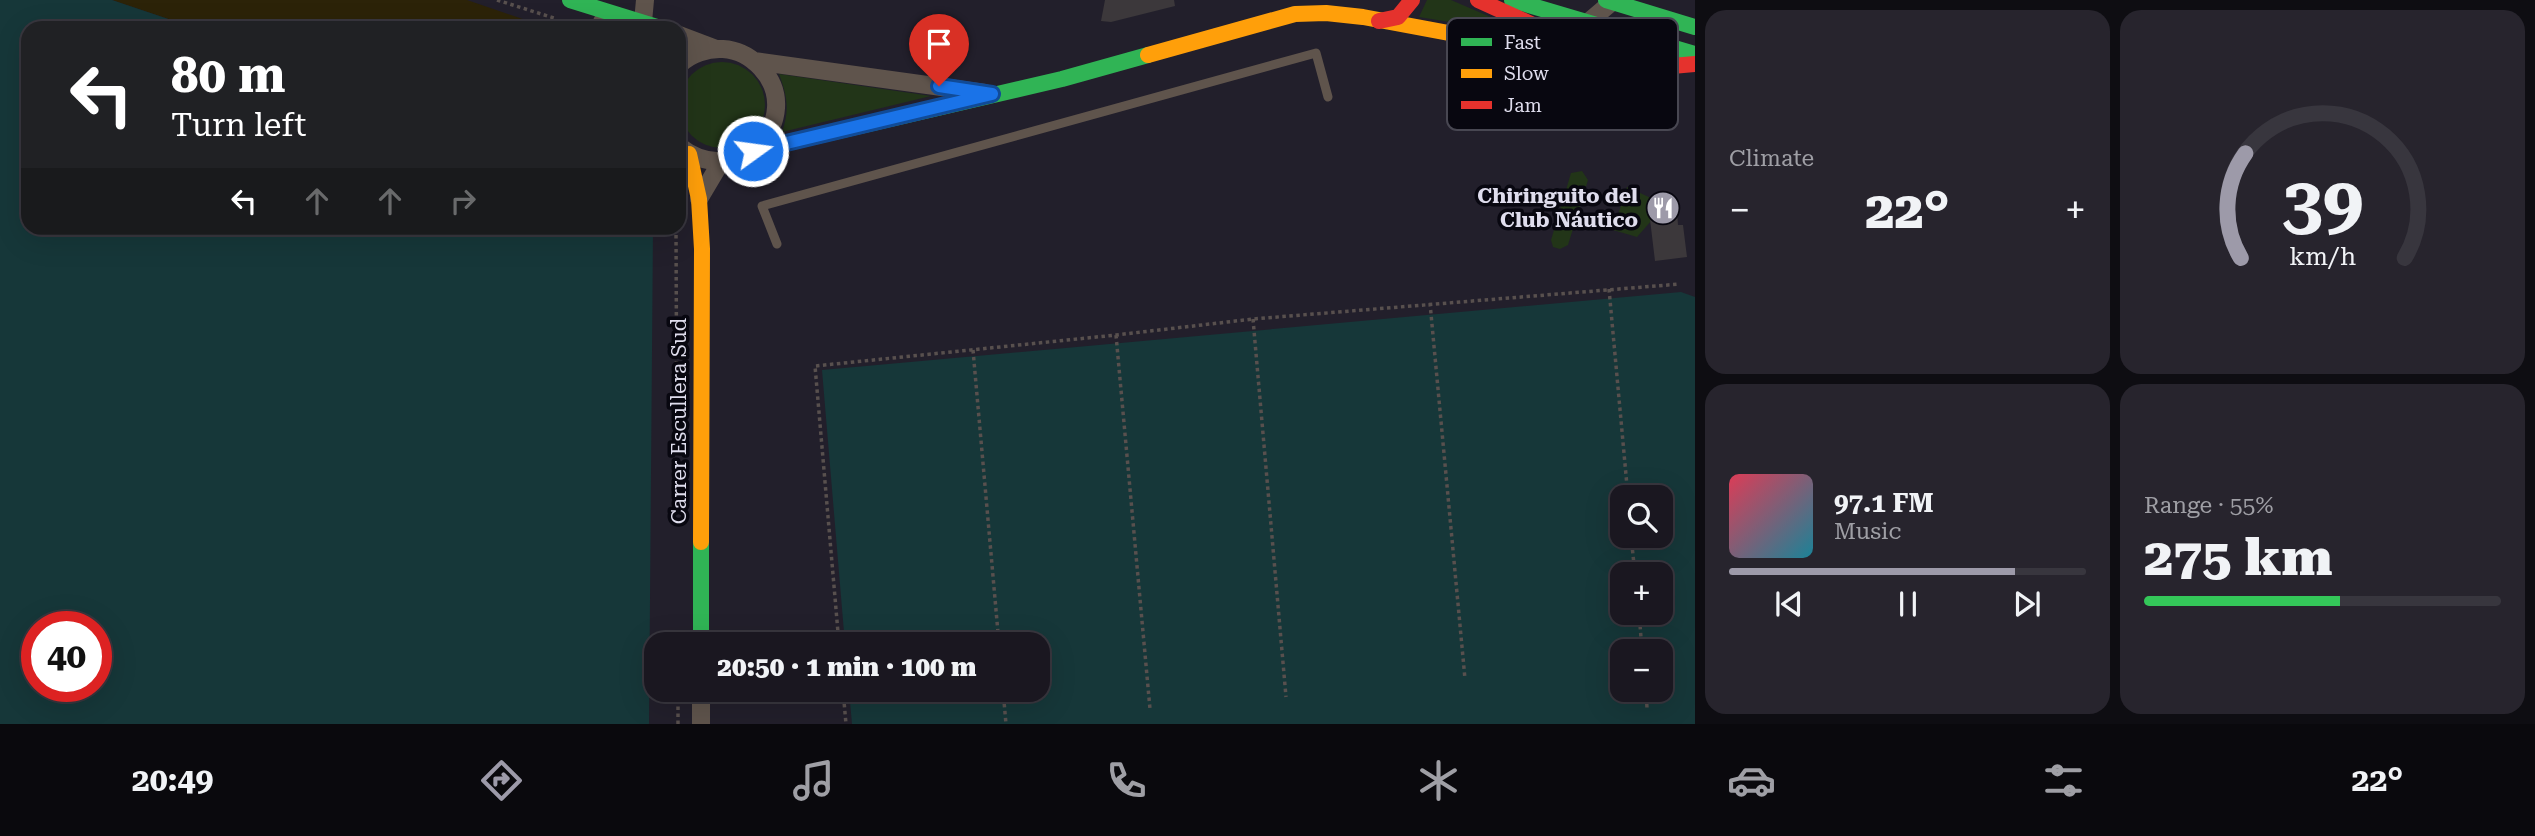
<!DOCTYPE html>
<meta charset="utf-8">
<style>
:root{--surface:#1a1720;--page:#27242d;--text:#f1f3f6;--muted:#9f9fa5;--line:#38363e;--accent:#9d9aa9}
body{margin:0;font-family:"Roboto Serif",serif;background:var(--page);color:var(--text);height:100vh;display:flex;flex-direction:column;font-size:26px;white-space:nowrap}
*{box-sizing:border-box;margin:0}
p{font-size:23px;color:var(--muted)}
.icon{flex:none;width:38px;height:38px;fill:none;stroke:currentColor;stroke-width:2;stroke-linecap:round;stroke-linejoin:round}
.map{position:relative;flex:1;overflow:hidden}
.details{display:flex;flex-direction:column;gap:10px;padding:10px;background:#0e0d12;width:840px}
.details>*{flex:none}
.banner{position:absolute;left:21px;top:21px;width:665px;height:214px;border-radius:21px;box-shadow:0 7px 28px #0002,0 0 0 2px var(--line);background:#202124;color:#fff;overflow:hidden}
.tools{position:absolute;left:1610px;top:485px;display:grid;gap:14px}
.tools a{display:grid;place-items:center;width:63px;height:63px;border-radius:14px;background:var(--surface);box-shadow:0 7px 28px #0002,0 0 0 2px var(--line);font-size:35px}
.speed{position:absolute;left:21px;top:611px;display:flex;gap:14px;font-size:35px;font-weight:700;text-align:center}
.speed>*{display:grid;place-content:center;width:91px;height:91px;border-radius:50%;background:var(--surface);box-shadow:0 7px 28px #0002,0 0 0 2px var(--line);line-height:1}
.speed .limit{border:10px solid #d22;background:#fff;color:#111}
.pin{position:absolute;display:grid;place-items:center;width:60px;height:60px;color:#fff;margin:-72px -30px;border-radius:50% 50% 50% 0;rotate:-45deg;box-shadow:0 0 7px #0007}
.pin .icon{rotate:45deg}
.me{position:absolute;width:77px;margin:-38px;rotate:76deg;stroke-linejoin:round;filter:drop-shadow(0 0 5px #0008)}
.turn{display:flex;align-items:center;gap:24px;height:147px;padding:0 35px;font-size:32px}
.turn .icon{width:91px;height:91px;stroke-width:2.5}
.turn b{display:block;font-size:49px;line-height:60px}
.lanes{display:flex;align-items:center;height:66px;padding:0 35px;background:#0003;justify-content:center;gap:35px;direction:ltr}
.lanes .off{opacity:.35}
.big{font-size:52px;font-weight:800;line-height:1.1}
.details .tile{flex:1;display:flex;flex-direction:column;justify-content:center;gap:10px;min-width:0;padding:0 24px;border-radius:21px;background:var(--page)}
.details .dial{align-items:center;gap:0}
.dial svg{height:182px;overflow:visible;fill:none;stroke:var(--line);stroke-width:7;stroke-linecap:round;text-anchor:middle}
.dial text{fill:var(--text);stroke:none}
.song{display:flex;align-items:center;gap:21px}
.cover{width:84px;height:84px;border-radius:10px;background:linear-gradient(135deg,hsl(350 70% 55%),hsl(190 70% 35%))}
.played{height:7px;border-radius:4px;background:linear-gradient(90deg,var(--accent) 80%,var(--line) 80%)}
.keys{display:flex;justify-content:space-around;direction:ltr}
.heat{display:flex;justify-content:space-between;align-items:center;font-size:38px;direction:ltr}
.charge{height:10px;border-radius:5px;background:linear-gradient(90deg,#34c759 55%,var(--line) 0)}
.details .tiles{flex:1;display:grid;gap:10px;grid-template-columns:repeat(2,1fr)}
.trip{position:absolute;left:644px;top:632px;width:406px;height:70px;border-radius:21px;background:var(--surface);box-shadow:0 7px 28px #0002,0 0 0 2px var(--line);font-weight:800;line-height:70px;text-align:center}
.tab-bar{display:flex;height:112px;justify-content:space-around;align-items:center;background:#0a090d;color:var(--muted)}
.tab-bar .icon{width:49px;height:49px}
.tab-bar .on{color:var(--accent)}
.tab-bar b{font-size:32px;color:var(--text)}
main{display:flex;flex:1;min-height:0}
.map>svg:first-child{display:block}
</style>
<main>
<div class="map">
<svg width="1695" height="724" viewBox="0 0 1695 724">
<rect width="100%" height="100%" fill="#221f2b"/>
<path fill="#223518" d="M1427 0H1451L1535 36 1419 17Z
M679 105a43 43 0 1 1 86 0a43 43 0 1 1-86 0Z
M779 74 931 96 782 132C790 110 787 95 779 74Z
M1582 171 1588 180 1568 245 1560 249 1553 247 1551 240 1571 173Z
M1627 187 1651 198 1652 220 1637 237 1613 230Z"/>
<path fill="#2c2308" d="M112 0H467L549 28H195Z"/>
<path fill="#163739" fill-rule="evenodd" d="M0 0H112L195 28H28V228H653L649 724H0ZM37 626H96V686H37Z
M1681 292 1695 297V724H852L849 690H1038V644H845L822 370ZM1622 497H1661V536H1622ZM1622 574H1661V612H1622ZM1622 651H1661V690H1622Z"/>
<path fill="#3c383b" d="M1105 0H1174L1175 6 1111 22 1101 21Z
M1650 197 1676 199 1678 225H1683L1687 257 1655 261 1649 211Z"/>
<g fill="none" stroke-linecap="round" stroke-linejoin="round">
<path stroke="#58504e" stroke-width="3.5" stroke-dasharray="3.5 3.5" stroke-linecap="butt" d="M497 0 557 19
M676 228 677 477
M1609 289 1628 497
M1430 303 1465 679
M1253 319 1286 697
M1116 335 1150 709
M973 350 999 644
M1631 536 1635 574
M1639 612 1642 651
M839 644 815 366 1116 335 1253 319 1680 284
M843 690 846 724
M1003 690 1006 724
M1646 690 1647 708
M678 724V690"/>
<path stroke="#5f544c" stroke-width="9" d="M594 28 602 12
M777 244 762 206 1316 53 1328 97"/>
<path stroke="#5f544c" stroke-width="18" d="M643 22 645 0
M679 35 716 49
M1549 43 1573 35 1612 2
M754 61 985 93
M679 65C690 54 708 48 723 49 739 50 751 57 761 68 807 117 739 194 679 146
M699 199 721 162
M701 724V690"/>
<path stroke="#30b455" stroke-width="16" d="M570 0 660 28
M1512 0 1695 54
M1606 0 1695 27
M753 151 1062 79 1148 55
M701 644V542"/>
<path stroke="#ff9f0a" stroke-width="16" d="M1148 55 1295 14 1326 13 1363 17 1524 47 1588 67
M689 154 699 199 702 249 701 542"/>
<path stroke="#e5322d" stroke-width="16" d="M1478 0 1542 29 1595 72 1610 78 1622 77 1650 68 1695 64
M1379 21 1398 17 1412 0"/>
</g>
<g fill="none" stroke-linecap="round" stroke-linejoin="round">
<defs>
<path id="route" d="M753 151 992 94 939 86"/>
</defs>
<use href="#route" stroke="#114b97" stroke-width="18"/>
<use href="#route" stroke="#1a73e8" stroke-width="12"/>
</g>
<defs>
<symbol id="restaurant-disc" viewBox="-11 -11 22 22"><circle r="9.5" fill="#9d9aa9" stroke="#080710"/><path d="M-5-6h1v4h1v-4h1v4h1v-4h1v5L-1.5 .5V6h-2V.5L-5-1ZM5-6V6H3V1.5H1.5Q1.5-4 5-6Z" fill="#fff"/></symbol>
</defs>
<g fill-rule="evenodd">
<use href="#restaurant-disc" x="1644" y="189" width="38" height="38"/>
</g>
<g text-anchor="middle" stroke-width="7" stroke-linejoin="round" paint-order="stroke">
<g font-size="21" font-weight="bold" fill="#dfdded" stroke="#080710" text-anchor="end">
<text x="1638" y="203">Chiringuito del<tspan x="1638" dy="24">Club Náutico</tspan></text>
</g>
<g font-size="21" fill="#dfdded" stroke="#080710">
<text transform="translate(679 421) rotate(-90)" y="7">Carrer Escullera Sud</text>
</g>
</g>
<rect x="1447" y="18" width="231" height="112" rx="10" fill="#080710" stroke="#484752" stroke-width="2"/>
<rect x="1461" y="38" width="31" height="8" fill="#30b455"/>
<rect x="1461" y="69" width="31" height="9" fill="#ff9f0a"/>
<rect x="1461" y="101" width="31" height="8" fill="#e5322d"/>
<g font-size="19" fill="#dfdded">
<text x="1504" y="49">Fast</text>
<text x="1504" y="80">Slow</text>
<text x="1504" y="112">Jam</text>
</g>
</svg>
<div class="tools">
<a><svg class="icon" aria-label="search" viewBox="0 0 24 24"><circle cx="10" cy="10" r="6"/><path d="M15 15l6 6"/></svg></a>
<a>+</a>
<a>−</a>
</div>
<div class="speed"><div class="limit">40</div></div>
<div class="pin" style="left:939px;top:86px;background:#d93025"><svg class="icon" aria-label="arrive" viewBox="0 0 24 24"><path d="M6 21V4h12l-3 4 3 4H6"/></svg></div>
<svg class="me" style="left:753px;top:151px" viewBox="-20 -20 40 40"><circle r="17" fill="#1a73e8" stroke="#fff" stroke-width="3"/><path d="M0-11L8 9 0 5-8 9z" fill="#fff"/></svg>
<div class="trip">20:50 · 1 min · 100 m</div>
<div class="banner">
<div class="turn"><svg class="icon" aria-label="left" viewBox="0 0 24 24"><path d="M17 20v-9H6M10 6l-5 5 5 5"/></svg><div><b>80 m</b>Turn left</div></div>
<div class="lanes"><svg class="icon" aria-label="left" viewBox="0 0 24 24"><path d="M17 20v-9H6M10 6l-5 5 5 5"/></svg><svg class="icon off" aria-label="ahead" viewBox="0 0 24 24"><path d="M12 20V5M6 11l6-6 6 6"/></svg><svg class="icon off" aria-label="ahead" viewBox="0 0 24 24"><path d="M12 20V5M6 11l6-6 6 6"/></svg><svg class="icon off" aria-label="right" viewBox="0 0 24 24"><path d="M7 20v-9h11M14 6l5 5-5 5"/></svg></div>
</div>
</div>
<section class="details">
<div class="tiles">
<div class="tile"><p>Climate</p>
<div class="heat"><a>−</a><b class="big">22°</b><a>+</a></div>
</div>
<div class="tile dial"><svg viewBox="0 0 100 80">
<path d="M14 69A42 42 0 1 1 86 69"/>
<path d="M14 69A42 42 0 0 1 16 23" stroke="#9d9aa9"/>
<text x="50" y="56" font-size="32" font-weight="700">39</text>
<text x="50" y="72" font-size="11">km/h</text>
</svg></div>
<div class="tile">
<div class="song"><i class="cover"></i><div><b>97.1 FM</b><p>Music</p></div></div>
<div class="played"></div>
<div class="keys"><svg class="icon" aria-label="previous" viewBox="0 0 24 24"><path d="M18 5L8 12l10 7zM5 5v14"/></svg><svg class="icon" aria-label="pause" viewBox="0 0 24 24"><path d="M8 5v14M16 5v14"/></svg><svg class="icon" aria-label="next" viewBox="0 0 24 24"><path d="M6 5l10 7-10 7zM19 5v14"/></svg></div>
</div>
<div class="tile"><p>Range · 55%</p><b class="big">275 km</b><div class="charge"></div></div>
</div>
</section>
</main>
<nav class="tab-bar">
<b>20:49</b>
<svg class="icon on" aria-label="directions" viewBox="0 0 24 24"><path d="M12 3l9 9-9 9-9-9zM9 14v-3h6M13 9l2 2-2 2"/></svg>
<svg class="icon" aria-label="music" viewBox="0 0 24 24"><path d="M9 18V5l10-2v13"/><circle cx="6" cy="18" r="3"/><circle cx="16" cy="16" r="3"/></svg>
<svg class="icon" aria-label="phone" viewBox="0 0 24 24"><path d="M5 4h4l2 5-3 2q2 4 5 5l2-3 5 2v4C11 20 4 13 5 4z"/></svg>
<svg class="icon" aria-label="climate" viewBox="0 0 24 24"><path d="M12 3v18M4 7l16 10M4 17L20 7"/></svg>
<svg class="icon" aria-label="car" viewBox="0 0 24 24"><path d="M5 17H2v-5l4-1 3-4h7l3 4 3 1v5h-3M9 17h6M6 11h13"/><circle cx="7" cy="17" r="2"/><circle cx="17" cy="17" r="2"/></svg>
<svg class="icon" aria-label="filters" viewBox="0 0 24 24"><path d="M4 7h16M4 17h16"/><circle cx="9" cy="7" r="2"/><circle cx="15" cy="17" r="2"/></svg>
<b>22°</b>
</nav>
